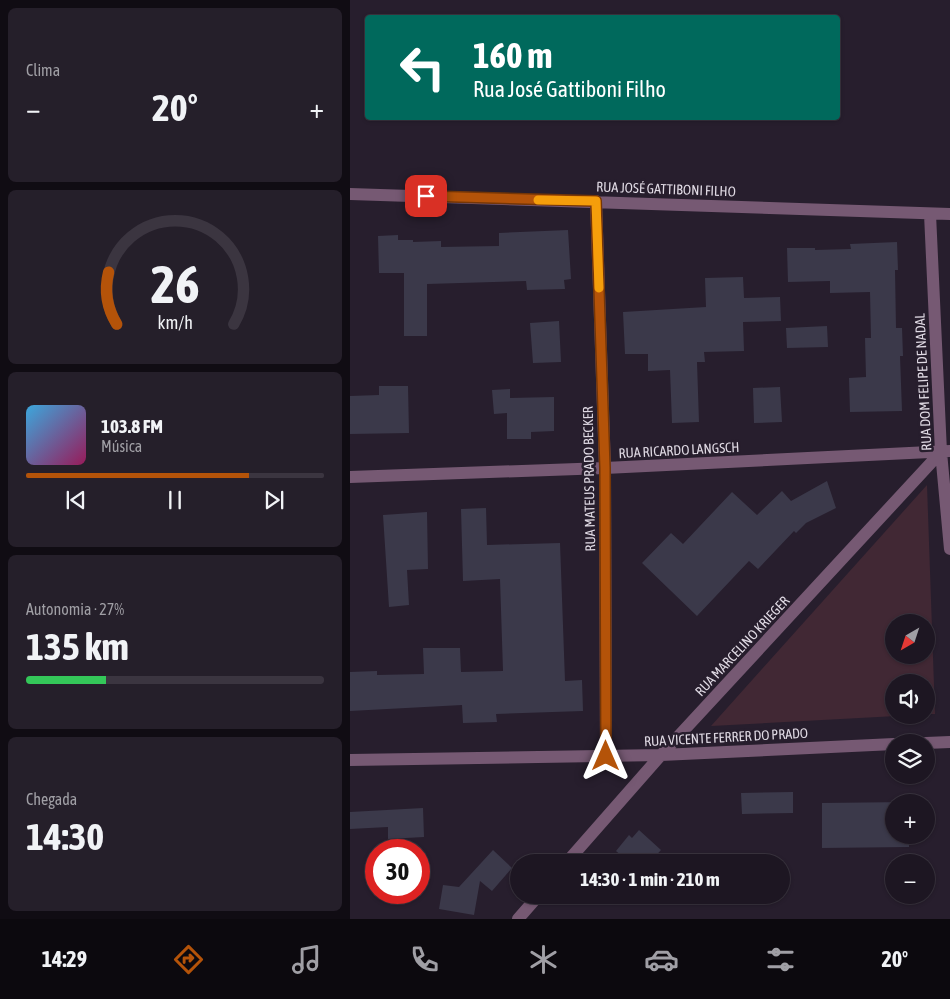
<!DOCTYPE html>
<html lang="pt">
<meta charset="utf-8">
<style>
:root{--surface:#1d1622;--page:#251f2a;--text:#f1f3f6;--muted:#a09fa5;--line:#3b3540;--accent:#b45309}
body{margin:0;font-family:"Asap Condensed",sans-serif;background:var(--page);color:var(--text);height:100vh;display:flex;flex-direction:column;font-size:19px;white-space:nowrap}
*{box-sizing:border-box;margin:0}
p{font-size:16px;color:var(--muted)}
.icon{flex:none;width:28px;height:28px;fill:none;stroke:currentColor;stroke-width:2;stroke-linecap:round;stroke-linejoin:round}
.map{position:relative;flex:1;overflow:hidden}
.sheet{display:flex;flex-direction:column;gap:8px;padding:8px;background:#100c13;width:350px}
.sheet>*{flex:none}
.hud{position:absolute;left:15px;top:15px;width:475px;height:105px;border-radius:5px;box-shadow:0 1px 4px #0004,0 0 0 1px var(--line);background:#00695c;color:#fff;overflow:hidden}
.needle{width:32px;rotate:219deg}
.tools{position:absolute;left:535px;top:614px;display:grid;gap:10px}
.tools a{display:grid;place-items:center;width:50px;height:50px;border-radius:50%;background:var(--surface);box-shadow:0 1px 4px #0004,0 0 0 1px var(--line);font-size:25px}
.speed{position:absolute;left:15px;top:839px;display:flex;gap:10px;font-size:25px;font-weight:700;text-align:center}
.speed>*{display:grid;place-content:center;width:65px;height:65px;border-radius:50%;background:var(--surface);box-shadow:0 1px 4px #0004,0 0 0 1px var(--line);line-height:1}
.speed .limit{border:8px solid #d22;background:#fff;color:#111}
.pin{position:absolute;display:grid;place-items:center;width:42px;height:42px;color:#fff;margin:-21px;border-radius:10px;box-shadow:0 2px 8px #0006}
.me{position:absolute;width:55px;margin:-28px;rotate:0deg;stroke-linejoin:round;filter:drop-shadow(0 0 4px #0008)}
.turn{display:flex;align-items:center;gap:18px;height:105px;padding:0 25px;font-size:22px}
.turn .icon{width:65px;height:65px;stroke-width:2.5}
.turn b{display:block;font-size:35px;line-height:42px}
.big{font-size:38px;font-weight:700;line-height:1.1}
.sheet .widget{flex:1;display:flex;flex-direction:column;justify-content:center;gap:8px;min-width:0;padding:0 18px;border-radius:8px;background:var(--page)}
.sheet .dial{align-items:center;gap:0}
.dial svg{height:130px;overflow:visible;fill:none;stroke:var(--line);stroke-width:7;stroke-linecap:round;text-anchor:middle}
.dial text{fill:var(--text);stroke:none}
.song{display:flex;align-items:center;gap:15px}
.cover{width:60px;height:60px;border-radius:8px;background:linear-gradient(135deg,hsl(200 70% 55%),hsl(330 70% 35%))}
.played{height:5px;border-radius:2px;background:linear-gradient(90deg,var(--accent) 75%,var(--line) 75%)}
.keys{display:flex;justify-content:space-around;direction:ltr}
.heat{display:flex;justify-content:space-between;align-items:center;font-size:28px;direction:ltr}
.charge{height:8px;border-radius:4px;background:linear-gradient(90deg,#34c759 27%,var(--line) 0)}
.trip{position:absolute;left:160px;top:854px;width:280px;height:50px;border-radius:25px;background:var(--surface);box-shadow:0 1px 4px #0004,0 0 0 1px var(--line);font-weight:700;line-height:50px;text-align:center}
.menu{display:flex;height:80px;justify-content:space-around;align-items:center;background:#0c090e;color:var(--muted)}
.menu .icon{width:35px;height:35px}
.menu .current{color:var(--accent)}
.menu b{font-size:22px;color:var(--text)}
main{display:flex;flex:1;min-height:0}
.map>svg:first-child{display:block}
</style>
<main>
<section class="sheet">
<div class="widget"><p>Clima</p>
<div class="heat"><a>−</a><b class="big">20°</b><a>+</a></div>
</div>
<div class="widget dial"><svg viewBox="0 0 100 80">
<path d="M14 69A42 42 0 1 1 86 69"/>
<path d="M14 69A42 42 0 0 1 9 37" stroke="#b45309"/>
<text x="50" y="56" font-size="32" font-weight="700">26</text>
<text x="50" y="72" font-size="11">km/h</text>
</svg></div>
<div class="widget">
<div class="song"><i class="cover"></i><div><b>103.8 FM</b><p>Música</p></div></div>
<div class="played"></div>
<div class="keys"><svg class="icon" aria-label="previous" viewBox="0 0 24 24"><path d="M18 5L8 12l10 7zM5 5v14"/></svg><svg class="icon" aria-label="pause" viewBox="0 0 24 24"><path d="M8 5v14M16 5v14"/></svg><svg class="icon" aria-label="next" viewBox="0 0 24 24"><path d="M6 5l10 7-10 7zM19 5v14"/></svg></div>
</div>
<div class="widget"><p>Autonomia · 27%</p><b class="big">135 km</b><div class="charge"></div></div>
<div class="widget"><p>Chegada</p><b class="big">14:30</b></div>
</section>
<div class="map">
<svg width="600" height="919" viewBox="0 0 600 919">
<rect width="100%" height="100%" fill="#271e2d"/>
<path fill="#412834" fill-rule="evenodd" d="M577 485 585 714H576V682H544V715H565L361 726ZM544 622H576V655H544Z"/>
<path fill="#3b394a" d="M218 230 221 279 214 280 215 289 177 290 176 281 77 284V336H54V273H29L28 236 48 235V240H63V242L91 241V247L149 246V233Z
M547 242 548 270H545L546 328H552L553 356H550L552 411 500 412 499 378 516 377 515 338H521L520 292 480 293V281L438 282 437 248H465V250L501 249 500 244Z
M393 277 394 298 430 297 431 321 393 322 394 351 354 352 355 362H347L349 422 322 423 320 370 298 371V354H275L273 312 356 307 355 278Z
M209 321 211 362 183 363 180 323Z
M477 326 478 347 437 348 436 328Z
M29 386H58L59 433 0 434V396L29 395Z
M430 387 432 422 404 423 403 388Z
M160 389V398L204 397V431L181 432V439H157V413L144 414 142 390Z
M477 481 486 508 456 523 446 533 444 531 408 569 399 561 347 616 292 563 321 533 333 544 382 492 407 515 432 491 441 501Z
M136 508 137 545 210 543 215 681 232 680 233 711 146 714 147 722 113 723 112 705 0 711V672L27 671V675L74 674 73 648H110L111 672 153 671 150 579 113 581 111 509Z
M77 512 78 569 57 570 59 605 39 607 33 515Z
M443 792V813L392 814 391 793Z
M544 802V835H559V847L472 848V803L558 802Z
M73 808 74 837 38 839V827L0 829V812Z
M289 830 311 850 300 862H279L266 851 279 835 282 838Z
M143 850 162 868 142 891 130 881 124 915 89 909 93 885 109 887Z"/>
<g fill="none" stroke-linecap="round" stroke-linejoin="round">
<path stroke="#765973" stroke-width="12" d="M0 194 600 214
M246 201 255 468 256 756
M580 214 591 452 600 549
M0 477 255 468 600 451
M576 743 600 742
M0 760 311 755 544 744
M217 862 311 755 591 452
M168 919 189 895"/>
</g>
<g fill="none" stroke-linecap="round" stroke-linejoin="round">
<defs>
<path id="route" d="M76 196 246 201 255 468 256 756"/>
</defs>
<use href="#route" stroke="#753606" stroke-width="12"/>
<use href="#route" stroke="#b45309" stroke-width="9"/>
<path stroke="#f59e0b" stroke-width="9" d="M188 200 246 201 249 288"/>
</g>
<g text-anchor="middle" stroke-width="5" stroke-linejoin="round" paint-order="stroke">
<g font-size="14" fill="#dfd9e3" stroke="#271e2d">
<text transform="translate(316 189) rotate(2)" y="5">RUA JOSÉ GATTIBONI FILHO</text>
<text transform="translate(573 382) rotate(-93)" y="5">RUA DOM FELIPE DE NADAL</text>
<text transform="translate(329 450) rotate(-3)" y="5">RUA RICARDO LANGSCH</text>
<text transform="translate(239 479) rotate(-91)" y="5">RUA MATEUS PRADO BECKER</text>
<text transform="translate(392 646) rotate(-47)" y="5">RUA MARCELINO KRIEGER</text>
<text transform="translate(376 737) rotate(-3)" y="5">RUA VICENTE FERRER DO PRADO</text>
</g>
</g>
</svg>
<div class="tools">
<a><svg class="needle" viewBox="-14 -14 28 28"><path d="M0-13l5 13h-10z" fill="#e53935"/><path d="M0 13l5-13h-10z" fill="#a09fa5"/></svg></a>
<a><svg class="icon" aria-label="sound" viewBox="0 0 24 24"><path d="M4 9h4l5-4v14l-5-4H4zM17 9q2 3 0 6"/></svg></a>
<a><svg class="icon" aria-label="layers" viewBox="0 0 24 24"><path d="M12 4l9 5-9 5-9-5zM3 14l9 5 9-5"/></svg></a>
<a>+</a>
<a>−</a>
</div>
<div class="speed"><div class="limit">30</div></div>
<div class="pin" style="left:76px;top:196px;background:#d93025"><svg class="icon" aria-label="arrive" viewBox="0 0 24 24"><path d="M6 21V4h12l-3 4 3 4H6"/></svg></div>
<svg class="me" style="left:256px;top:756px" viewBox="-20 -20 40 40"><path d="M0-17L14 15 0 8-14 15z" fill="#b45309" stroke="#fff" stroke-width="4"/></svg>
<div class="trip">14:30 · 1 min · 210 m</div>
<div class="hud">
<div class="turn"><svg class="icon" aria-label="left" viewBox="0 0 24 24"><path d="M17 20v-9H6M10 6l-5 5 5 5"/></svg><div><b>160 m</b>Rua José Gattiboni Filho</div></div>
</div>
</div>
</main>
<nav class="menu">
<b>14:29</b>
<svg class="icon current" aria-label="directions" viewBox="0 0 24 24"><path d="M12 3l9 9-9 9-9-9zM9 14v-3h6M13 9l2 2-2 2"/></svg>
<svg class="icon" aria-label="music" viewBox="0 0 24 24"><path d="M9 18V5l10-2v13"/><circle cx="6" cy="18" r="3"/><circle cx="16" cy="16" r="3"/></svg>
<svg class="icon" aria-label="phone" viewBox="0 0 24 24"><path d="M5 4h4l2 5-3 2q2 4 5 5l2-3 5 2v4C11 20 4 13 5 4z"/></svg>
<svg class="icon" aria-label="climate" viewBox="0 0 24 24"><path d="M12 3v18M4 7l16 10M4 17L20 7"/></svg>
<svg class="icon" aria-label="car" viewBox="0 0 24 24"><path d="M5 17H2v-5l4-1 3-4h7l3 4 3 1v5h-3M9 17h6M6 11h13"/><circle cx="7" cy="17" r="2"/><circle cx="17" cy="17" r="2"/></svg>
<svg class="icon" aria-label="filters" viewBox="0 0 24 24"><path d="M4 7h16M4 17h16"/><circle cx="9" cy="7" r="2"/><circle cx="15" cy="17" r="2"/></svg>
<b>20°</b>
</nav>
